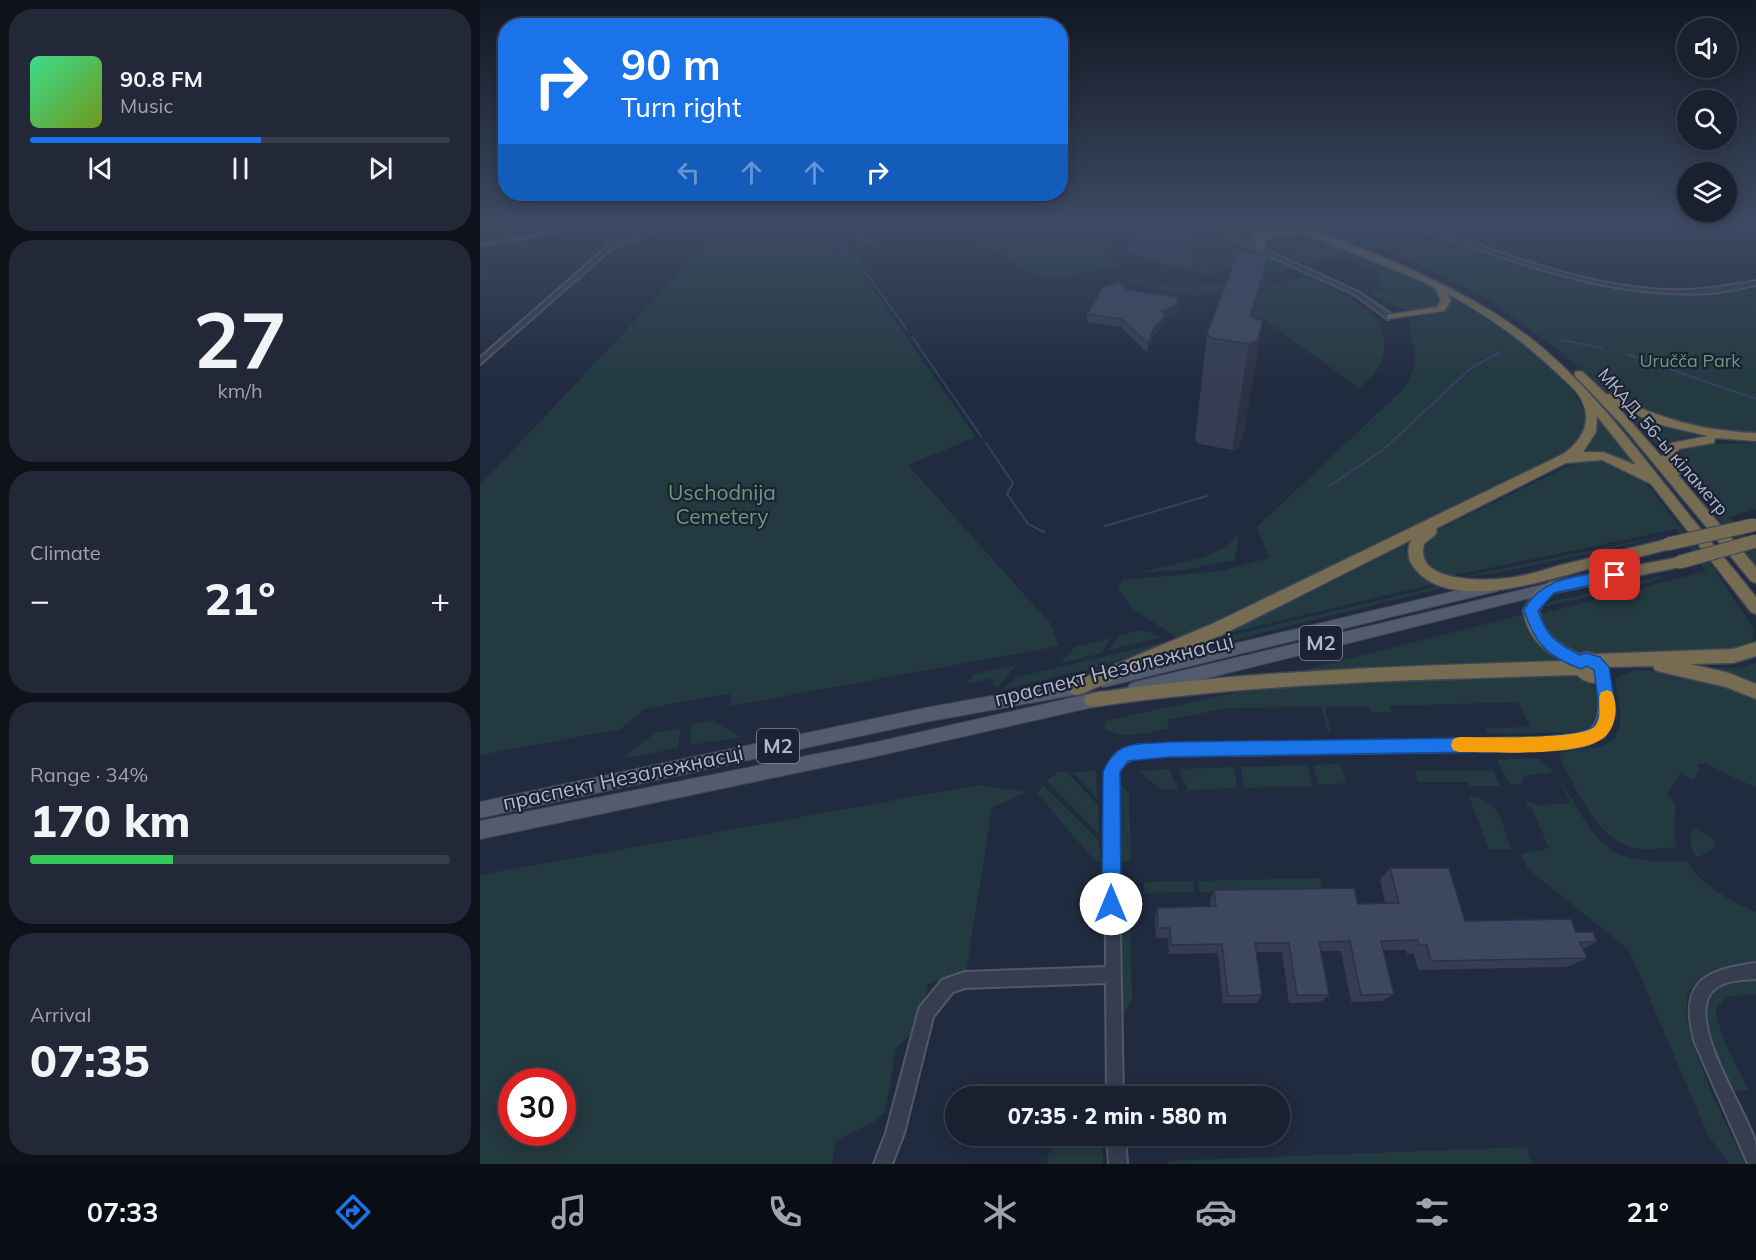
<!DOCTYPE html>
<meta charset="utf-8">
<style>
:root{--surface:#19202f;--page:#222837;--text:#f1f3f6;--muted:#9fa3aa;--line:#373e4b;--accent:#1a73e8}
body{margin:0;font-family:Mulish,sans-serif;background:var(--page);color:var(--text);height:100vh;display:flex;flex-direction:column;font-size:22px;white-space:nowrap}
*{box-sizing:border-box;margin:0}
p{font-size:20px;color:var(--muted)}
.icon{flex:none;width:33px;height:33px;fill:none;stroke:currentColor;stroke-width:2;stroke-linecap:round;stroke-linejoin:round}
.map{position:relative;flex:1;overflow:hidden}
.panel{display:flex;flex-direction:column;gap:9px;padding:9px;background:#0e121a;width:480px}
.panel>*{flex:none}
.top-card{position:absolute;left:18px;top:18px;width:570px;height:183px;border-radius:24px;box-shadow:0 3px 15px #0003,0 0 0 2px var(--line);background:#1a73e8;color:#fff;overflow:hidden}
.buttons{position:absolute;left:1197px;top:18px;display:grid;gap:12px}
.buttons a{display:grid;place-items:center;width:60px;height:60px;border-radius:50%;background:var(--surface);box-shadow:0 3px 15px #0003,0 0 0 2px var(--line);font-size:30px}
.speed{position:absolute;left:18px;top:1068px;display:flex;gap:12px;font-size:30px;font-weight:700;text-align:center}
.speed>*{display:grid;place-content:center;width:78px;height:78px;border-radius:50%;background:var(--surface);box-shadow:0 3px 15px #0003,0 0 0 2px var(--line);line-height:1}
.speed .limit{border:9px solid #d22;background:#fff;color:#111}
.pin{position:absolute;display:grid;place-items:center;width:51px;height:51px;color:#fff;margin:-26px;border-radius:12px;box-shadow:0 3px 9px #0006}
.me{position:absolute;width:66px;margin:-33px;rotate:0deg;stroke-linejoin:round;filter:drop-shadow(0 0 4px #0008)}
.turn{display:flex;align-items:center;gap:21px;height:126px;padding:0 24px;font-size:27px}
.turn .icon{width:78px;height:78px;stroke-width:2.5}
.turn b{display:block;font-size:42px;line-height:51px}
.lanes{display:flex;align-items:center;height:57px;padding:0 24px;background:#0003;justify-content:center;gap:30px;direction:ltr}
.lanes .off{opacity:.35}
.big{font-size:45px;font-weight:800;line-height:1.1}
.panel .widget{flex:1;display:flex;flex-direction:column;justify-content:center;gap:9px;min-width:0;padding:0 21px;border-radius:24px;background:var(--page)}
.panel .dial{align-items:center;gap:0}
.dial b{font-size:78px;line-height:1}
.song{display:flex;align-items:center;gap:18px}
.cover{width:72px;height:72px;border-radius:9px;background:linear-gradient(135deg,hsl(150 70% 55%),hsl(80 70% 35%))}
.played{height:6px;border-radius:3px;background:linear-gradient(90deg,var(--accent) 55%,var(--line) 55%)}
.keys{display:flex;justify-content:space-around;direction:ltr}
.heat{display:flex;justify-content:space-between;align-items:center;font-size:33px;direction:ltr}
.charge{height:9px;border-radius:4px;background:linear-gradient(90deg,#34c759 34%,var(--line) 0)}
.trip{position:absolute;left:465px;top:1086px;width:345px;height:60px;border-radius:30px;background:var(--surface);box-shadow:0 3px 15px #0003,0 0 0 2px var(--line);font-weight:800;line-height:60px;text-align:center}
.menu{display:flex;height:96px;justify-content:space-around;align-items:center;background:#0a0d13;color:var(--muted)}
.menu .icon{width:42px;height:42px}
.menu .selected{color:var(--accent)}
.menu b{font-size:27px;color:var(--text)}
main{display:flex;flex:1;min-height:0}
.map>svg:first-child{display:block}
</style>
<main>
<section class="panel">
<div class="widget">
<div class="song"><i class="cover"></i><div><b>90.8 FM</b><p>Music</p></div></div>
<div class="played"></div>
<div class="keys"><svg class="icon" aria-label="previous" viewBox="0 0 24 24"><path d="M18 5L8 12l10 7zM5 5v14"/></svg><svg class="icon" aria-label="pause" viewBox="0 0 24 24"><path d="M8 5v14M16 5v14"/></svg><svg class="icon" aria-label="next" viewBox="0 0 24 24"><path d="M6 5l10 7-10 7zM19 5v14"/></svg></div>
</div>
<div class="widget dial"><b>27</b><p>km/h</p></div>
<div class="widget"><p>Climate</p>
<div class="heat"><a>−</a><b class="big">21°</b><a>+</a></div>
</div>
<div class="widget"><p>Range · 34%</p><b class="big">170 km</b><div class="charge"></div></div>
<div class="widget"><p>Arrival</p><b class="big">07:35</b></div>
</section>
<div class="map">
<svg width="1276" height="1164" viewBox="0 0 1276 1164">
<rect width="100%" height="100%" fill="#212b3f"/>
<path fill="#233a40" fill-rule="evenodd" d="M0 222H120L0 241Z
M248 222H290L368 253 496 437 428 465 570 623 579 646 250 706 251 695 245 694 164 709 141 729 0 755V485Z
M626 222 711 223 794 257 813 268 801 273H792L730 249 742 239 712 231 672 237Z
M837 222H916L1074 276 1135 289 1206 295 1276 289V436L1204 427 1129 395 1076 348 1006 298 971 279Z
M611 225 617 227 638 266 582 277H558L484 232 491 229 545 232 575 227Z
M816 235 846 241 916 270 955 288 962 299 957 307C934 316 908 306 889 292H904V288L899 287V282L892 279 901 276 899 272 868 259 833 260 835 263 830 264 806 256 809 254 800 250 795 252 782 245V238Z
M740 258 761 265 728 275 713 269 725 267Z
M785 273V277L718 296 649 284 652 277 675 280 673 283C713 291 746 283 785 273Z
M820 277C831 276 844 285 854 290 882 303 913 323 902 359 899 371 888 380 880 389L760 302 762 296Z
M968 296C1009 319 1064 356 1093 392 1100 401 1103 411 1109 421L1095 449 702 641 654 610 638 589 642 580 740 571 789 558 777 527 923 389C944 355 932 356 929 323 941 311 964 319 972 302Z
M1141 407 1181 425 1224 436C1209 438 1189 436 1182 451Z
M1117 414 1157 466 1136 455 1105 451 1116 434Z
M1276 443V509L1249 517 1276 549V565L1192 461 1198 448 1224 444Z
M1123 458 1159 475 1234 569 1273 628 1274 636 1266 649 1104 657 1070 641 1059 617 1060 614 1226 571 1196 529 971 576 957 570 941 559V545L949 534 1099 461Z
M759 533 755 560 704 570 658 573 725 557 748 545Z
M1183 537 1018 573 982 577 1156 541Z
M927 541 926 553 934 565 962 582 707 643Z
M1186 575 1168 583 1063 607 1070 602Z
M968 584 974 585 669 661 706 646Z
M1045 614 1052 633 1086 662 800 676Z
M663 630 682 637 629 650 639 635Z
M631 638 622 653 580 663 595 647Z
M686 642 688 643 625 665 522 690 537 677Z
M1276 663V686L1222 668H1258Z
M536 665 519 686 515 687 513 678 486 684 494 674Z
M1154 670 1203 673 1276 695V788C1266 782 1233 769 1228 763L1217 764 1220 769 1213 780 1200 774 1187 794 1196 805 1194 833 1197 847C1182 848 1165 851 1150 847 1115 836 1098 790 1081 761L1080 753 1123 746 1135 739C1149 707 1132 702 1137 678Z
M1078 674C1110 678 1128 689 1117 723L1101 732 1008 734 1006 728 1050 727 1038 702 910 706 912 712 891 713 888 706 845 707 851 733H848L841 707 747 708 687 720 689 728C667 733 644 741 624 728L625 721 781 687Z
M232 720 261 737 210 745 211 725Z
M201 728 198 748 141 759 175 733Z
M1058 758C1075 771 1083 783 1093 801 1125 859 1142 862 1206 861 1223 886 1248 900 1276 912V966C1253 966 1217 969 1208 995 1196 1030 1250 1129 1265 1164H1249L1228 1135 1149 950 1048 869 1041 854 1069 848 1052 809 1046 804 1048 801 1059 805 1091 803 1076 773 1045 775 1041 784 1030 785 1017 760Z
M860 764 866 783 838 785 833 765Z
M828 765 833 786 764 788 761 767Z
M754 767 757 788 708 790 699 769Z
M689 769 698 790H682L658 771Z
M616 771 617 798 592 772Z
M935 771H1014L1020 786H990L988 782H938Z
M578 772H587L618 805 619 834 567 781Z
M635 779 649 793 651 861 638 862Z
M498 785 546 792 512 808 486 973 448 984 438 1028 416 1048 406 1110 397 1120 357 1140 352 1164H0V875ZM32 1082H82V1132H32Z
M563 785 619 841 621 861H615L557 793Z
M989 796C1021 800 1021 822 1031 849H1009Z
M1214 828 1235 840 1234 848 1217 858 1212 851 1210 833Z
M840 878 842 889 719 892 718 881Z
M714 881 715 892 664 893V882Z
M650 917 652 999 640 1021 638 931Z
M1276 978V995L1247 996 1236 1009C1239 1038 1256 1064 1269 1090L1252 1091C1240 1063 1200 998 1244 979 1252 976 1267 978 1276 978Z
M580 1136H622L623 1164H567L568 1154Z
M1047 1147 1052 1164H688V1161Z"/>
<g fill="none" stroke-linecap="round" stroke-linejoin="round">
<path stroke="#324166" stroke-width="2" d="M305 222 371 252 427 330
M432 337 501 436
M1082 340 1122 348
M1147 354 1276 399
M506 443 533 483 527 494 548 524 564 532
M850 486 904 449 992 367 1021 352
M625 526 727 496"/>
<defs>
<path id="minor" d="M185 222H194L131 249 0 364V358L127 247Z
M715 222H724L878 292 915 317 908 319 874 294Z
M923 222H933C1015 250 1101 287 1189 290 1219 291 1247 286 1276 281V285C1261 288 1246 292 1231 293 1150 298 1072 275 997 248 973 240 945 234 923 222Z
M1122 669 1126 670C1130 680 1131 693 1132 704 1134 750 1094 748 1059 750L673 756C658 757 645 758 637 772L643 1096H627L626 983 485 988 473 992 453 1017 424 1133 412 1164H394L406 1133 438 1013 440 1007 462 980 485 972 626 967 625 772C633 752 643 747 664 745L1059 738C1096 736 1124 742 1119 694 1118 686 1115 678 1118 670Z
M1276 963V979C1263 980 1247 980 1236 988 1200 1014 1266 1109 1275 1141 1276 1148 1276 1157 1276 1164H1268L1215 1043C1198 984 1221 970 1276 963Z
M627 1136H645L647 1164H629Z"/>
<path id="major" d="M125 222H145L0 247V243Z
M1013 582 1018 583 1020 587 1018 591 1013 592 624 687 619 686 616 681 619 676 624 675Z
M1070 583 1075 584 1077 588 1075 592 1070 593 655 696 650 694 647 689 650 684 655 682Z
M605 679 610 681 613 686 610 691 605 693 445 722 0 818V802L445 708Z
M622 691 627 693 630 698 627 703 622 705 397 756 0 839V821L397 742Z"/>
<path id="highway" d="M796 222C826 222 867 243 895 254 951 277 1005 303 1053 340 1109 385 1152 443 1196 498 1222 532 1250 564 1276 597V614L1271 612 1171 484 1122 460 1086 463 957 528 956 534 944 544C934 583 1004 581 1028 578 1046 576 1063 570 1081 565 1117 556 1152 548 1188 539L1195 544 1193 548C1165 556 1136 562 1108 569 1064 581 972 612 936 570 928 562 926 550 931 540L744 634 603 693 597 695 591 693 589 688 591 683 732 624 1083 454C1102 441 1113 421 1101 399 1097 390 1086 382 1079 375 1046 343 1009 316 968 294L971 301 964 311 907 319V315L957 307 961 301 955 288 942 281ZM1117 416 1156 465 1123 452H1103L1116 432Z
M728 224 816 231 820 234C811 239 795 235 783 239L785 248 781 251 777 248 774 238 781 234 725 229 724 227Z
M1099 371 1103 372 1126 394 1133 395C1179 419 1224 431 1276 433V441L1235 438 1234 443 1199 449 1193 460 1200 473 1198 475 1276 567V583L1271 581 1142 425 1095 376V372ZM1137 406 1177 424 1228 436 1191 443 1182 457Z
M1200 557 1205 558 1207 562 1205 566 1074 593 1065 600 1059 611C1063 634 1080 645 1100 654L1106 652 1115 654 1253 649 1276 642V656L1253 663 1210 664 1249 673 1276 684V699L1246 687 1181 672 1175 670 1173 666 1129 667 1126 681C1115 685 1105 683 1097 675 935 680 774 683 613 707L607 705 604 700 607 695 613 693C769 670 926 666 1083 661 1061 650 1047 635 1043 610L1055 592 1070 582Z"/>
</defs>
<use href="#minor" stroke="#51586a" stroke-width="4"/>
<use href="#major" stroke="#3f4658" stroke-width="2"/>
<use href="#highway" stroke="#3e4557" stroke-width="3"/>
<use href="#minor" fill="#363d4f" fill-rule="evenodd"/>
<use href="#major" fill="#535c6f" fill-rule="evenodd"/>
<use href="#highway" fill="#766c52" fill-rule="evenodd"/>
<defs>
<path id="highway-bridge" d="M1188 544 1273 525
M1200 562 1276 541"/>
</defs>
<use href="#highway-bridge" stroke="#3e4557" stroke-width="15" stroke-linecap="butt"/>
<use href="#highway-bridge" stroke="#766c52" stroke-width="13"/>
</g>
<path fill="#343d53" d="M370 222 439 232 388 244 375 238Z
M649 222H734L737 261 712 269 684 265V263L649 253Z
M648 290 699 306 694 316 686 318 685 324 674 335 667 352 641 327 607 322V314Z
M779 320 765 427 759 448 752 450 719 444 715 440 727 334Z
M910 868 985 921 1096 932 1117 942 1103 949 1107 958 1087 967 938 970 934 954H927L926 950H903L914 994 902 1001 871 1002 861 951H841L849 995 840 1002 809 1003 802 952H776L782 995 776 1003H743L738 953 689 954 688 938H676L675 918 677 908 731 907 730 901 734 890 878 904 905 903 900 880Z"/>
<path fill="#2b3243" d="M408 222H437L439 232 388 244 383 228Z
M740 225 737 261 712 269 715 232Z
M789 255 775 342 783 321 765 427 759 448 752 450 769 344 770 316Z
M0 263 10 276 0 282Z
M699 297V306L694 316 686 318 685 324 674 335 667 352 668 343 681 311Z"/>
<path fill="#3d4760" stroke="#2b3243" stroke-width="1.5" d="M370 222H408L383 228Z
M668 222H734L740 225 715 232 685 229 687 228Z
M758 251 789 255 770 316 783 321 777 341 769 344 731 338 727 334Z
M639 282 648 290 699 297 695 307 681 311 686 315 675 327 668 343 641 319 607 314 623 287Z
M910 868H969L985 921 1091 919 1096 932H1113L1117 942H1100L1107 958 951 961 947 945H939L938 940 901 941 914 994 881 995 870 941 839 942 849 995H817L809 943H775L782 995 748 996 742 944 691 945 690 928H678L677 908 736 906 734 890 874 888 878 904 919 903Z"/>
<linearGradient id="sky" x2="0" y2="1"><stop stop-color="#121823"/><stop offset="0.58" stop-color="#3d4a63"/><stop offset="1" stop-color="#3d4a63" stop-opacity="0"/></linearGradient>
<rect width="1276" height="385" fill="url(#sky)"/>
<path fill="#1a73e8" stroke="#114b97" stroke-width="1.5" d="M1135 570 1140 571V579L1074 593 1058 611C1067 637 1076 643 1100 655L1106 653 1120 657 1129 667 1136 713 1125 738 1097 748 1059 751 690 757 648 761 640 772 641 904 638 911 631 914 625 911 622 904 623 772C638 738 657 745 690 742L1059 737 1097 733 1114 727 1120 713 1114 670 1107 666 1101 669C1068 657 1054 643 1044 610 1063 575 1099 577 1135 570Z"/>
<path fill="#f59e0b" d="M1127 690 1132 692C1139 706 1136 730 1122 739 1095 757 1013 752 979 752L973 750 971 745 973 739 979 737C1002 737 1099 740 1114 727 1124 718 1116 703 1121 692Z"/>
<g text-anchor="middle" stroke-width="4.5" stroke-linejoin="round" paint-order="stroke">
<g font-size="18" fill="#669d79" stroke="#1b2234">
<text x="1210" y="367">Uručča Park</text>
</g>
<g font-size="18" fill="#b1b8ca" stroke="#1b2234">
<text transform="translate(1183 442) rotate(49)" y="6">МКАД, 56-ы кіламетр</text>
</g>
<g fill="#1b2234" stroke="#848b9d" stroke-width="1.5">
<rect x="820" y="626" width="42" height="34" rx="4.5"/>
<rect x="277" y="729" width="42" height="34" rx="4.5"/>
</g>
<g font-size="20" font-weight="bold" fill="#b1b8ca">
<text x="841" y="650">М2</text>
<text x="298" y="753">М2</text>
</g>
<g font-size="21" fill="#669d79" stroke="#1b2234">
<text x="242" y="500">Uschodnija<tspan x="242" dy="24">Cemetery</tspan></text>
</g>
<g font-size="21" fill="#b1b8ca" stroke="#1b2234">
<text transform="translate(634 670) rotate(-14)" y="7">праспект Незалежнасці</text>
<text transform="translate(143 778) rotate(-12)" y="7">праспект Незалежнасці</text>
</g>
</g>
</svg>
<div class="buttons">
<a><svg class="icon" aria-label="sound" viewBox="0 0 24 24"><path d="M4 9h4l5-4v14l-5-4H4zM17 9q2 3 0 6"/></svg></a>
<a><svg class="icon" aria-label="search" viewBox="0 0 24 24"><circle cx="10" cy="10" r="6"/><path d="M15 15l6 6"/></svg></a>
<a><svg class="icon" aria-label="layers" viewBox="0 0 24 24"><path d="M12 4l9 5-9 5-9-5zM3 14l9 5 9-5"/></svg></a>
</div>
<div class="speed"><div class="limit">30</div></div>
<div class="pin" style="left:1135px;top:575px;background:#d93025"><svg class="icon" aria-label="arrive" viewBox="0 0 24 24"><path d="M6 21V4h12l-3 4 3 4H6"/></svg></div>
<svg class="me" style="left:631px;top:904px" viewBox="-20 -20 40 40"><circle r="19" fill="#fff"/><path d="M0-13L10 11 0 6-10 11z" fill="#1a73e8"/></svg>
<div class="trip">07:35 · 2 min · 580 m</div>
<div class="top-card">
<div class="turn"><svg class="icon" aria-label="right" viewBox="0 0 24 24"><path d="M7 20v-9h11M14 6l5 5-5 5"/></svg><div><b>90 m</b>Turn right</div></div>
<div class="lanes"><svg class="icon off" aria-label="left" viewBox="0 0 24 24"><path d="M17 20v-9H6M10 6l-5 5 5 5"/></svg><svg class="icon off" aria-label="ahead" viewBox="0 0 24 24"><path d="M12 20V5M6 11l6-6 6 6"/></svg><svg class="icon off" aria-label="ahead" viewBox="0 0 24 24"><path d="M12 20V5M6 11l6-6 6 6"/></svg><svg class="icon" aria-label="right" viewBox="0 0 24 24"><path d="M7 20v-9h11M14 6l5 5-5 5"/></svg></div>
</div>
</div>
</main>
<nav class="menu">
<b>07:33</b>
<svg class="icon selected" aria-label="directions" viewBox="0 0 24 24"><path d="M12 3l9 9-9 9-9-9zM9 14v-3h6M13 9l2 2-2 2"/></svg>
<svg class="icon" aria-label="music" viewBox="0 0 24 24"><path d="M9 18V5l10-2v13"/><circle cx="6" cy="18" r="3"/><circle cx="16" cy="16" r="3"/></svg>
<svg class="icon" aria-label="phone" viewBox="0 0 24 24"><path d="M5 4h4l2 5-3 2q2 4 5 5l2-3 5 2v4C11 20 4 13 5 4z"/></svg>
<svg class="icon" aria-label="climate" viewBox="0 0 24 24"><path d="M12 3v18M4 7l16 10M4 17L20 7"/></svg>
<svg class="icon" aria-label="car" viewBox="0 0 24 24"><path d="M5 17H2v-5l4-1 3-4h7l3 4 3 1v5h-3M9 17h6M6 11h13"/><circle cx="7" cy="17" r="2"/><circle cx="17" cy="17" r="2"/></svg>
<svg class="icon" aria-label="filters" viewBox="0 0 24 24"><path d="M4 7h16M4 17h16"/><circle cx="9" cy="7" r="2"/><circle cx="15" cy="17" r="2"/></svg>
<b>21°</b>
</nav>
